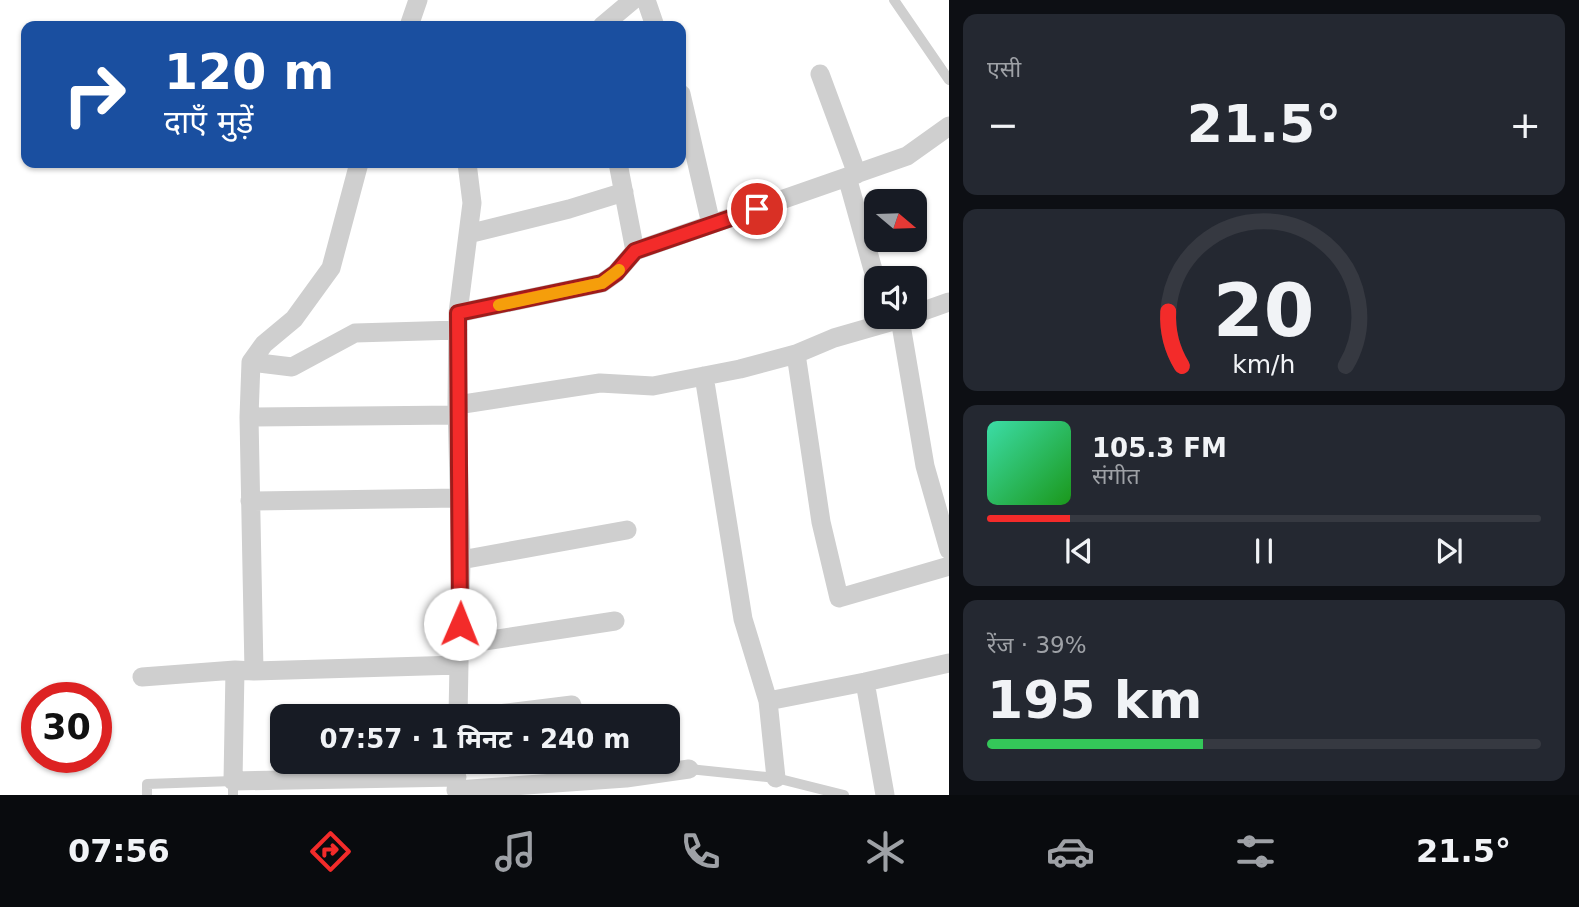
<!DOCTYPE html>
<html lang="hi">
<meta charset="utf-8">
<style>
:root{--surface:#171b24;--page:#242831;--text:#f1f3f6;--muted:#9ea1a6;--line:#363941;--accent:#f32b2a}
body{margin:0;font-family:"DejaVu Sans","Noto Sans Devanagari",sans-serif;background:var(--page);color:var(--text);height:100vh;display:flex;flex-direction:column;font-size:26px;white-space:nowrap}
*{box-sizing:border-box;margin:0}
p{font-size:23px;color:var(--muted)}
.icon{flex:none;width:38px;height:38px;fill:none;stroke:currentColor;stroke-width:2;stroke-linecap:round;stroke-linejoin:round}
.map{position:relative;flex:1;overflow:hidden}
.side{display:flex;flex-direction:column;gap:14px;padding:14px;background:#0d0f14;width:630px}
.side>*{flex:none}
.top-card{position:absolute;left:21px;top:21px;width:665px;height:147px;border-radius:14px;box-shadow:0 2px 5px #0004;background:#1a4fa0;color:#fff;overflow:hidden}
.needle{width:46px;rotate:109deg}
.fabs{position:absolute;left:864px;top:189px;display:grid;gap:14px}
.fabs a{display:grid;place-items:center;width:63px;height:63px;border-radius:14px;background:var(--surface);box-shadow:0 2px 5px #0004;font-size:35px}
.speed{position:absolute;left:21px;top:682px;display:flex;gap:14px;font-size:35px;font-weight:700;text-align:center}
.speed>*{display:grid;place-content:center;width:91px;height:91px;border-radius:50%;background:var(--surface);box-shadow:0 2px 5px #0004;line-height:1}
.speed .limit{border:10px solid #d22;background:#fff;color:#111}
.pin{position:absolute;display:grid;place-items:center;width:60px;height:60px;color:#fff;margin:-30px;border:4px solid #fff;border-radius:50%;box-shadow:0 2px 7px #0007}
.me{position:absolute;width:77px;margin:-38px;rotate:1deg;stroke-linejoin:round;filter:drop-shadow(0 0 5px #0008)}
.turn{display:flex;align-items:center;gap:24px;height:147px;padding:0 28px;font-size:32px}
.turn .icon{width:91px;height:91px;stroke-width:2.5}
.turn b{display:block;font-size:49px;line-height:60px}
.big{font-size:52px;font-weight:700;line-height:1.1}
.side .tile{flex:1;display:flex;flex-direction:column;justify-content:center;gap:10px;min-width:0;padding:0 24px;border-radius:14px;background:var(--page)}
.side .dial{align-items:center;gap:0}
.dial svg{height:182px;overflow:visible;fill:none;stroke:var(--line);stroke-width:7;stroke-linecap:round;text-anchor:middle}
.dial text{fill:var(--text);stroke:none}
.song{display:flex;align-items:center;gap:21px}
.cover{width:84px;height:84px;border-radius:10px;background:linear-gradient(135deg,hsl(160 70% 55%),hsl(120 70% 35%))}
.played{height:7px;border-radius:4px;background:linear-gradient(90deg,var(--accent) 15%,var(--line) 15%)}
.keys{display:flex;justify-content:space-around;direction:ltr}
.heat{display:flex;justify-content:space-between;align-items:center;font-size:38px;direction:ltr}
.charge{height:10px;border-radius:5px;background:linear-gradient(90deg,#34c759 39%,var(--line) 0)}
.trip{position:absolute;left:270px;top:704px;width:410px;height:70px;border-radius:14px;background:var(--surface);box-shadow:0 2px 5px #0004;font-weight:700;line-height:70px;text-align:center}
.dock{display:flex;height:112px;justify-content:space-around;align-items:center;background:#090b0e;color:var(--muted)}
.dock .icon{width:49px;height:49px}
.dock .active{color:var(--accent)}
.dock b{font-size:32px;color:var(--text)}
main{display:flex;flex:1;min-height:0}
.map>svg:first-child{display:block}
</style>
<main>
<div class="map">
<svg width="949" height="795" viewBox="0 0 949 795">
<rect width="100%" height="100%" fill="#fff"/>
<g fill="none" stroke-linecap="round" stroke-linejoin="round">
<path stroke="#cfcfcf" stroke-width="10" d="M894 0 949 80
M689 769 776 778 844 795
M147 795V784L233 781V795"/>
<path stroke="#cfcfcf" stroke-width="19" d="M646 0 655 26
M409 26 418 0
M602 26 633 0
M820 74 857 174
M681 94 711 224
M618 163 635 251
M847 177 877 284
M468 234 569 209 624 192
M458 313 602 283 616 273 635 251 907 156 949 126
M915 314 949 302
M900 319 925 466 949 550
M796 354 821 522 839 598 949 566
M251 362 292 367 355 333 458 330
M704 376 743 619 768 701 776 778
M457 405 458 313 472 203 467 163
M249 417 458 415
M250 501 459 498
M461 560 627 530
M459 645 615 621
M235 670 233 781 457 777
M254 671 249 417 251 362 264 344 294 319 331 268 359 163
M142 677 235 670 254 671 459 665
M865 682 885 795
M768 701 865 682 949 663
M458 716 461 560 457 405 600 383 653 386 740 369 796 354 834 338 907 317
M481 716 572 705
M456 790 626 778 689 769"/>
</g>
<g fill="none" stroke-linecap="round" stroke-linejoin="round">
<defs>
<path id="route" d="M460 624 458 313 602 283 616 273 635 251 757 209"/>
</defs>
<use href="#route" stroke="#9e1c1b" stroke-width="18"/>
<use href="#route" stroke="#f32b2a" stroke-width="12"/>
<path stroke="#f59e0b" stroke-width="12" d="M499 305 602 283 619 270"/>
</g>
</svg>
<div class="fabs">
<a><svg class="needle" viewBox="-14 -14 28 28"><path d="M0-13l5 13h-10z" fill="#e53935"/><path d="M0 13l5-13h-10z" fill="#9ea1a6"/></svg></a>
<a><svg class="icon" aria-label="sound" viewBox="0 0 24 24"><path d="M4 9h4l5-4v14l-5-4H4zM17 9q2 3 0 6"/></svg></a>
</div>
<div class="speed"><div class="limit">30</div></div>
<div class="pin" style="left:757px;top:209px;background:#d93025"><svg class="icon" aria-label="arrive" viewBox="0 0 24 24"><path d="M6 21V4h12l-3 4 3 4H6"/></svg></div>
<svg class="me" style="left:460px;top:624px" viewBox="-20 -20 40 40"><circle r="19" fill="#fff"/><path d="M0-13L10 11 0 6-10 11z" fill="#f32b2a"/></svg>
<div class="trip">07:57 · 1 मिनट · 240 m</div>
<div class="top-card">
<div class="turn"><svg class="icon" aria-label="right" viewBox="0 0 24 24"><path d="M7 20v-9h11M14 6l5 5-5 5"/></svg><div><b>120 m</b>दाएँ मुड़ें</div></div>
</div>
</div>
<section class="side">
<div class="tile"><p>एसी</p>
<div class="heat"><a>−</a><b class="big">21.5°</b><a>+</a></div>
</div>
<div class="tile dial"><svg viewBox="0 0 100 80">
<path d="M14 69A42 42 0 1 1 86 69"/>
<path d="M14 69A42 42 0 0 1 8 45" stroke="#f32b2a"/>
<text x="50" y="56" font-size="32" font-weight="700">20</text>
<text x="50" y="72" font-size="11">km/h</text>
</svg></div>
<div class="tile">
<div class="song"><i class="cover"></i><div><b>105.3 FM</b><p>संगीत</p></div></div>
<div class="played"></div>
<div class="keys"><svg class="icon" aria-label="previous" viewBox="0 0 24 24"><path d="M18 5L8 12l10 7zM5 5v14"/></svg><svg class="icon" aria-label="pause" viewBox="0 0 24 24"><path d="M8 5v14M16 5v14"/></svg><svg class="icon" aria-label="next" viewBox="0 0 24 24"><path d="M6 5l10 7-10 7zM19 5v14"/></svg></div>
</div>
<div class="tile"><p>रेंज · 39%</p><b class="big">195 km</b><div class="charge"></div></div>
</section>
</main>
<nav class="dock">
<b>07:56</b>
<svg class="icon active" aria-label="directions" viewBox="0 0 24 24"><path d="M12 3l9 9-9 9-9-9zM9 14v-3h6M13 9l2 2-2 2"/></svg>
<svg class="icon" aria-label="music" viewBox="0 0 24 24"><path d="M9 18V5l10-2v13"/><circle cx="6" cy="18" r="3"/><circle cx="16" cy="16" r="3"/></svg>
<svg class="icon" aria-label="phone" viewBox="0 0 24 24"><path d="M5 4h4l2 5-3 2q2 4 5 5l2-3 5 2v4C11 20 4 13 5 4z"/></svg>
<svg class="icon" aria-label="climate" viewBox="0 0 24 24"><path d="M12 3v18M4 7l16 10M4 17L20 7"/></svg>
<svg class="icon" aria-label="car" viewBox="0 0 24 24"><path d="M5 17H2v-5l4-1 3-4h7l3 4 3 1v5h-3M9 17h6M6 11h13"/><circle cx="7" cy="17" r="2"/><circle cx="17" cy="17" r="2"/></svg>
<svg class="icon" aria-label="filters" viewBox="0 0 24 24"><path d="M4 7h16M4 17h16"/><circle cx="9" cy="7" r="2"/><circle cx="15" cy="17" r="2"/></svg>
<b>21.5°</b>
</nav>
